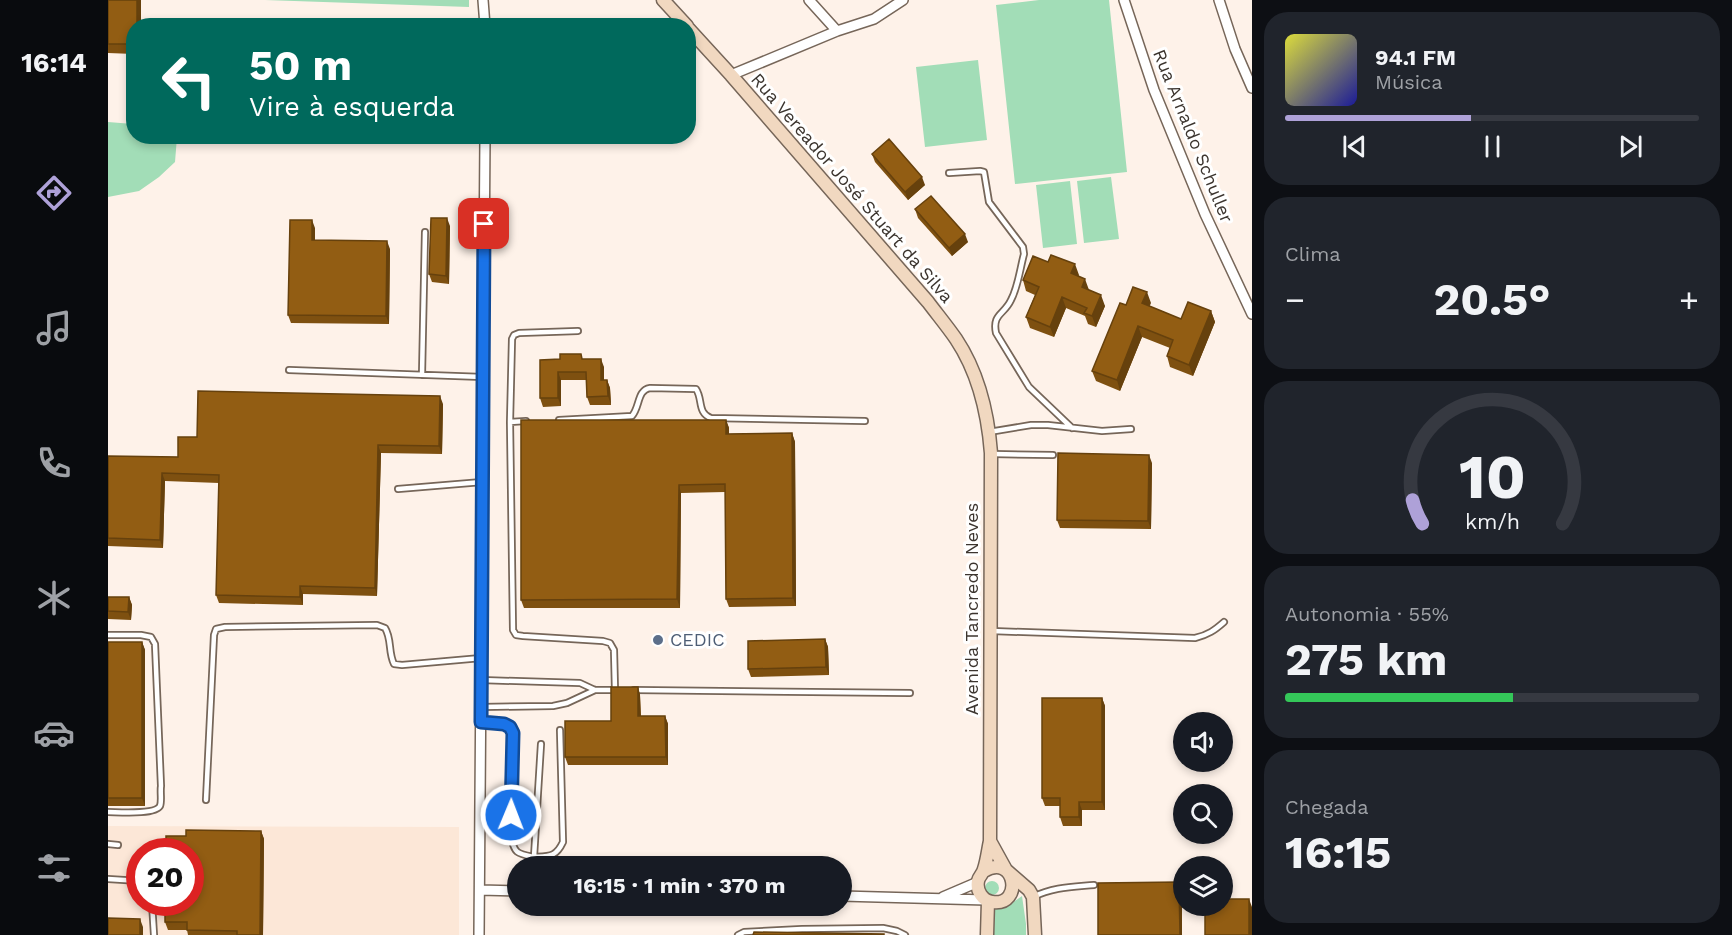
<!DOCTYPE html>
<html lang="pt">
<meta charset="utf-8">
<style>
:root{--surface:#171b24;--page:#20242c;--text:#f1f3f6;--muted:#9ea1a6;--line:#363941;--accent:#aea1d8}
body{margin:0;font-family:"Work Sans",sans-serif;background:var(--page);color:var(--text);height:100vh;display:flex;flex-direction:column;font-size:22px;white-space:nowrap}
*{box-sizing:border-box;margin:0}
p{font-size:20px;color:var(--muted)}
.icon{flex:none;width:33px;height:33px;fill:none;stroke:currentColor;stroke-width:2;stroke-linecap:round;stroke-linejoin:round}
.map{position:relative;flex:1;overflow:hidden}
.drawer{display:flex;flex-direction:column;gap:12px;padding:12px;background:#0d0f14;width:480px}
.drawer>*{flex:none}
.top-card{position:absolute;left:18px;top:18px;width:570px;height:126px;border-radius:24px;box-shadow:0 3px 9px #0003;background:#00695c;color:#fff;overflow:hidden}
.fabs{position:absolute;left:1065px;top:712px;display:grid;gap:12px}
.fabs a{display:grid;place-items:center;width:60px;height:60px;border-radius:50%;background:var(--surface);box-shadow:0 3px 9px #0003;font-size:30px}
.speed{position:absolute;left:18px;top:838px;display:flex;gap:12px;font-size:30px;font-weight:700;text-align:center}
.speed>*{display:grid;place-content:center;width:78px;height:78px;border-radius:50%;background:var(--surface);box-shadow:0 3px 9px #0003;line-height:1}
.speed .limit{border:9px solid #d22;background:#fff;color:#111}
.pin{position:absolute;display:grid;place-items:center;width:51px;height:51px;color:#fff;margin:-26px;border-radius:12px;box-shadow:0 3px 9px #0006}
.me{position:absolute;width:66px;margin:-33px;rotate:1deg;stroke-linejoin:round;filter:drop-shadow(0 0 4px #0008)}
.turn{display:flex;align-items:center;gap:21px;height:126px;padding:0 24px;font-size:27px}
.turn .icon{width:78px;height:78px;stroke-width:2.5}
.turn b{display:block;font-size:42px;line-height:51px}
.big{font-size:45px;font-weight:700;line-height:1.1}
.drawer .widget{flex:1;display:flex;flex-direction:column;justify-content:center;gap:9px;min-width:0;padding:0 21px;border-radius:24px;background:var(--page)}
.drawer .dial{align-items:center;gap:0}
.dial svg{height:156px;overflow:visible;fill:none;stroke:var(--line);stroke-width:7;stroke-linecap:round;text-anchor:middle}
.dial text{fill:var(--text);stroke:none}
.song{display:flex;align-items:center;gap:18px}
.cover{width:72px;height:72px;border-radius:9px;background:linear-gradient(135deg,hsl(60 70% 55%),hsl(240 70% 35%))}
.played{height:6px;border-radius:3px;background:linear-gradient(90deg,var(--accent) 45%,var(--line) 45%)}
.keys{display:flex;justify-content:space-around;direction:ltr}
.heat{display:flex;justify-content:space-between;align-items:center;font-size:33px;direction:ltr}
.charge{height:9px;border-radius:4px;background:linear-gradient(90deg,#34c759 55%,var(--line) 0)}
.trip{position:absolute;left:399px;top:856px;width:345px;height:60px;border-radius:30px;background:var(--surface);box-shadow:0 3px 9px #0003;font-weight:700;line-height:60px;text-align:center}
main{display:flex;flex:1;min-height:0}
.tab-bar{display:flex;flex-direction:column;width:108px;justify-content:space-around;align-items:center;background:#090b0e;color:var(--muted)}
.tab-bar .icon{width:42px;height:42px}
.tab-bar .current{color:var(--accent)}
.tab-bar b{font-size:27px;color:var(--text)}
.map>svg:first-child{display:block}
</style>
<main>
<nav class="tab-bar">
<b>16:14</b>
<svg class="icon current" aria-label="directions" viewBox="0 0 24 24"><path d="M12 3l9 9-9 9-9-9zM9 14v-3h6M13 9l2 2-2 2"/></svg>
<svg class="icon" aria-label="music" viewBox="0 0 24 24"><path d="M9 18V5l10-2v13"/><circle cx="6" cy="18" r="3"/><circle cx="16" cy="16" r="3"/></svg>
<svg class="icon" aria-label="phone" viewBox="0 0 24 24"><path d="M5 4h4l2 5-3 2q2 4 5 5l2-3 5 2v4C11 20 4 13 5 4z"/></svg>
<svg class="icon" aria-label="climate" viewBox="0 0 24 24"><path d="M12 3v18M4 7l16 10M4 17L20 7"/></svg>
<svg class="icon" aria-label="car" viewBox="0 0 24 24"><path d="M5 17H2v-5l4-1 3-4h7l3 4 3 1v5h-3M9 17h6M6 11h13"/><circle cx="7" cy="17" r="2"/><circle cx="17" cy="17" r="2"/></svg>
<svg class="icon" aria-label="filters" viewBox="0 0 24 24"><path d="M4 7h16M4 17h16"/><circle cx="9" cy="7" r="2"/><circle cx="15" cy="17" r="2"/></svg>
</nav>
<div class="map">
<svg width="1144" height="935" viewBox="0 0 1144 935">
<rect width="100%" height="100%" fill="#fef2e9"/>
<path fill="#fce7d7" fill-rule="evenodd" d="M0 826 351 827V935H0ZM32 852H82V903H32Z"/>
<path fill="#a2ddb7" d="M157 0H361V7Z
M931 0H1001L1019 172 907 184 888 5Z
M870 60 879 140 817 147 808 67Z
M0 122 25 124 26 136 69 137 67 162 51 177 31 191 0 197Z
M1003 177 1011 239 976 243 969 181Z
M962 181 969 244 935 248 928 185Z
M877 888a7 7 0 1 1 14 0a7 7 0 1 1-14 0Z
M914 896 918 924V935H886V910L900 906Z"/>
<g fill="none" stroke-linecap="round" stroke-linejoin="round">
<defs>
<path id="lane" d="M841 173 872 171 876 172 881 202 915 247 916 254C912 269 910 287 903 300 896 315 884 314 888 333L921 387 964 428
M181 370 375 377
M314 375 317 232
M451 420 524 416C532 407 529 390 542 388L588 389C595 399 589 413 603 418L757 421
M418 421 402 422 405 630 408 635 415 636 495 641 502 643 506 650 507 690
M402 422 404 339 406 335 411 333 470 331
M881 432 923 425H940L994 431 1023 429
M885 454 945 455
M290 489 374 482
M884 631 1087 638C1100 635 1107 630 1116 622
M0 635H33L43 637 47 644 53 786C52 792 54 801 52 806 47 815 10 812 0 812
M373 680 472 683 487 690H508
M526 690 802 693
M373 707 445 706 459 703 487 690
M373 722 396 724 402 727 405 733 403 836C406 854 410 854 426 857L433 744
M98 800 106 635 108 629 117 627 269 625 277 628C284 639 280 652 286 664L294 665 373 658
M0 844 10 845
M426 857C442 856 448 857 455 842L452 730
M0 879 32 881
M925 897C945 887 964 887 986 885
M44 903 46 935
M630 935 636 932 694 929 775 928 789 931 797 935"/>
<path id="street" d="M375 0 377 26
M701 0 729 31
M1016 0 1046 90 1097 214 1144 314
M1111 0 1127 49 1144 88
M623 75 729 31 766 19 795 0
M372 890 410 891
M734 896 878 900
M835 897 870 882
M371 935 377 136"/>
<path id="secondary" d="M555 0 579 26
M580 28 623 75 820 302C829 314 839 326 848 339 870 372 880 414 883 453L882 841C880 850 879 860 876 869 875 874 871 876 870 881 868 891 875 901 884 902 916 907 908 852 876 871
M882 841 898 870 921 890 925 897 927 935
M879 935 880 901"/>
</defs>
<use href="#lane" stroke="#766659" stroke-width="8"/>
<use href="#street" stroke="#766659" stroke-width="12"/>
<use href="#secondary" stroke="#766659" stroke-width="15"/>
<use href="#lane" stroke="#fff" stroke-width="4.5"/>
<use href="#street" stroke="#fff" stroke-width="9"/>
<use href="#secondary" stroke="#f1d8c0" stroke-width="12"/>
</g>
<path fill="#7e5010" d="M0 0H33V26H26V54L0 53Z
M764 154 817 185 800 200 767 162Z
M807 209 860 242 844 256 810 218Z
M342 226 341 284 324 282 321 274Z
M207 228V240L282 249 281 324 183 323 180 315Z
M971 275 970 276 981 290 997 306 988 327 980 324 977 316 958 308 946 337 922 328 918 317 927 295 918 291 915 280Z
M1043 303 1041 306 1073 319 1103 311 1107 322 1085 376 1062 367 1059 356 1062 348 1034 337 1012 391 988 381 984 371Z
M475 359 496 367V380H499L502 388 503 405H482L479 397 478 380H453V406L435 407 432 398V360Z
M335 404 334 454 273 453 269 596 195 594V605L111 603 108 595 111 483 57 481 55 548 0 546V456L70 457Z
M618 420 621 428V434L684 433 687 442 688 606 621 607 618 599 617 492 573 493 572 608H416L413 600Z
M1044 463 1043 529 952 528 949 520Z
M0 597H21L24 605 23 620 0 619Z
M717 639 720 647 721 675 643 677 640 669Z
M0 642H34L37 650V806H0Z
M530 687 532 695 533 716H557L560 724V765H460L457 757 503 721Z
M994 698 997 706V810H974V826H955L952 817V806H937L934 798Z
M153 831 156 839 155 935H80L79 930H60L57 922Z"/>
<path fill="#66410d" d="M29 0H33V26H29Z
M814 177 817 185 800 200 797 192Z
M339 218 342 226 341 284 338 276Z
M204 220 207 228V248L204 240Z
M857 234 860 242 844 256 841 248Z
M279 241 282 249 281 324 278 316Z
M967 264 971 275 967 284 963 273Z
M977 279 981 290 977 298 974 287Z
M1039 292 1043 303 1038 314 1034 303Z
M993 295 997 306 988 327 984 316Z
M954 297 958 308 946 337 942 327Z
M1103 311 1107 322 1085 376 1081 365Z
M1030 326 1034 337 1012 391 1009 380Z
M493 359 496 367V388L493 380Z
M450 372 453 380V406L450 398Z
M499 380 502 388 503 405 500 396Z
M332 396 335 404 334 454 331 446Z
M618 420 621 428V442L618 434Z
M684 433 687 442 688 606 685 598Z
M270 445 273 453 269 596 267 588Z
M1041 455 1044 463 1043 529 1040 521Z
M54 473 57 481 55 548 52 540Z
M571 485 573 493 572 608 569 599Z
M192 586 195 594V605L192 597Z
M21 597 24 605 23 620 20 612Z
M717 639 720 647 721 675 718 667Z
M34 642 37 650V806L34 798Z
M530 687 532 695 533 725 530 716Z
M994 698 997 706V810L994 802Z
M557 716 560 724V765L558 757Z
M971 802 974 810V826L971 817Z
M153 831 156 839 155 935H152Z
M1071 882 1074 890V935H1072Z
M1141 899 1144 907V935H1141Z
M32 919 35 927V935H32Z"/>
<path fill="#925d13" stroke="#66410d" stroke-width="1.5" d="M0 0H29V26H26V44H0Z
M781 139 814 177 797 192 764 154Z
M823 196 857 234 841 248 807 209Z
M323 218H339L338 276 321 274Z
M182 220H204V240L279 241 278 316 180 315Z
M943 255 967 264 963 273 977 279 974 287 993 295 984 316 976 313 979 308 954 297 942 327 918 317 931 287 915 280 925 256 940 262Z
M1025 287 1039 292 1034 303 1073 319 1080 302 1103 311 1081 365 1059 356 1065 340 1030 326 1009 380 984 371 1012 303 1018 305Z
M452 354H473L474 359H493V380H499L500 396 479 397 478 372H450V398H432V360L452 359Z
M90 391 332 396 331 446 270 445 267 588 192 586V597L108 595 111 475 54 473 52 540 0 538V456L70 457V437H89Z
M413 420H618V434L684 433 685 598 618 599 617 484 571 485 569 599 413 600Z
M950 453 1041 455 1040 521 949 520Z
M0 597H21L20 612 0 611Z
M717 639 718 667 640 669V641Z
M0 642H34V798H0Z
M503 687H530V716H557L558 757H457V721H503Z
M934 698H994V802H971V817H952V798H934Z
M78 830 153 831 152 935H129V931L79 930V922H57V903H82V852H58V836H78Z
M1071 882 1072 935H990V883Z
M1114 899H1141V935H1097V906H1114Z
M0 918 32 919V935H0Z
M646 932 776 934V935H645Z"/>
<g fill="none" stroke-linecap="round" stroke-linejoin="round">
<defs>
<path id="route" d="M376 224 373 722 396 724 402 727 405 733 403 815"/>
</defs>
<use href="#route" stroke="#114b97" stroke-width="15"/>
<use href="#route" stroke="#1a73e8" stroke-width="10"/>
</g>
<circle fill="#5c6f8a" stroke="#fff" stroke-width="2" cx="550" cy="640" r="6"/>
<g text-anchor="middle" stroke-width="6" stroke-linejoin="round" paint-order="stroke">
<g font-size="18" fill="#3c352f" stroke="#fff">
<text transform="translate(1085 136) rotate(68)" y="6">Rua Arnaldo Schuller</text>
<text transform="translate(744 188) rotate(49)" y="6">Rua Vereador José Stuart da Silva</text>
<text transform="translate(864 609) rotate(-90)" y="6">Avenida Tancredo Neves</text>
</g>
<g font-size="18" fill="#4e5e75" stroke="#fff" text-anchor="start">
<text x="562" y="646">CEDIC</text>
</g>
</g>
</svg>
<div class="fabs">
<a><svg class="icon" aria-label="sound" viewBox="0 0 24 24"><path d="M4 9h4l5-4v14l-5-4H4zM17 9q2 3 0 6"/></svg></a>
<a><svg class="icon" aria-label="search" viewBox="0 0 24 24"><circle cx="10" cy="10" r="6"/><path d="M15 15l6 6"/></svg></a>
<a><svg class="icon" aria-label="layers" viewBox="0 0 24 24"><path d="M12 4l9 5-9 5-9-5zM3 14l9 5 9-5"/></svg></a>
</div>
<div class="speed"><div class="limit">20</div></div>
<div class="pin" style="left:376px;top:224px;background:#d93025"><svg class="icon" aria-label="arrive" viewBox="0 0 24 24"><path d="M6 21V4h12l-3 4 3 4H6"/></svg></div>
<svg class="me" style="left:403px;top:815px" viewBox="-20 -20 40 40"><circle r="17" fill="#1a73e8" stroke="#fff" stroke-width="3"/><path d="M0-11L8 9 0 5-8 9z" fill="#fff"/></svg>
<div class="trip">16:15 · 1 min · 370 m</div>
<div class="top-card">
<div class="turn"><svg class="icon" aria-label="left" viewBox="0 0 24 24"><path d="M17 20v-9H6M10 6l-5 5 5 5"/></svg><div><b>50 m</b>Vire à esquerda</div></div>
</div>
</div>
<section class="drawer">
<div class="widget">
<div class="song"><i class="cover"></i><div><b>94.1 FM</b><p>Música</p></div></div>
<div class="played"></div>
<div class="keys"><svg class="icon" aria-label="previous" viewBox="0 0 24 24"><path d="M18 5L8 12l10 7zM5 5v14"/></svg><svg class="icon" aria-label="pause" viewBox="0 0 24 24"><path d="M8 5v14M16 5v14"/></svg><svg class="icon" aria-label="next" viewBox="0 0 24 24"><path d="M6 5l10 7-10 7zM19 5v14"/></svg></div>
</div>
<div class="widget"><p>Clima</p>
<div class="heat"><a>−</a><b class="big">20.5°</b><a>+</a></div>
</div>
<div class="widget dial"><svg viewBox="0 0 100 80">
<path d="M14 69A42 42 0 1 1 86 69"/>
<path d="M14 69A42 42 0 0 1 9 57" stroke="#aea1d8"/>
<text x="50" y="56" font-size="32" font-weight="700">10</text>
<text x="50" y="72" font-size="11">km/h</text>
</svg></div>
<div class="widget"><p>Autonomia · 55%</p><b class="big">275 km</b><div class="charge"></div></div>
<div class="widget"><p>Chegada</p><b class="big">16:15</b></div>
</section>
</main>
